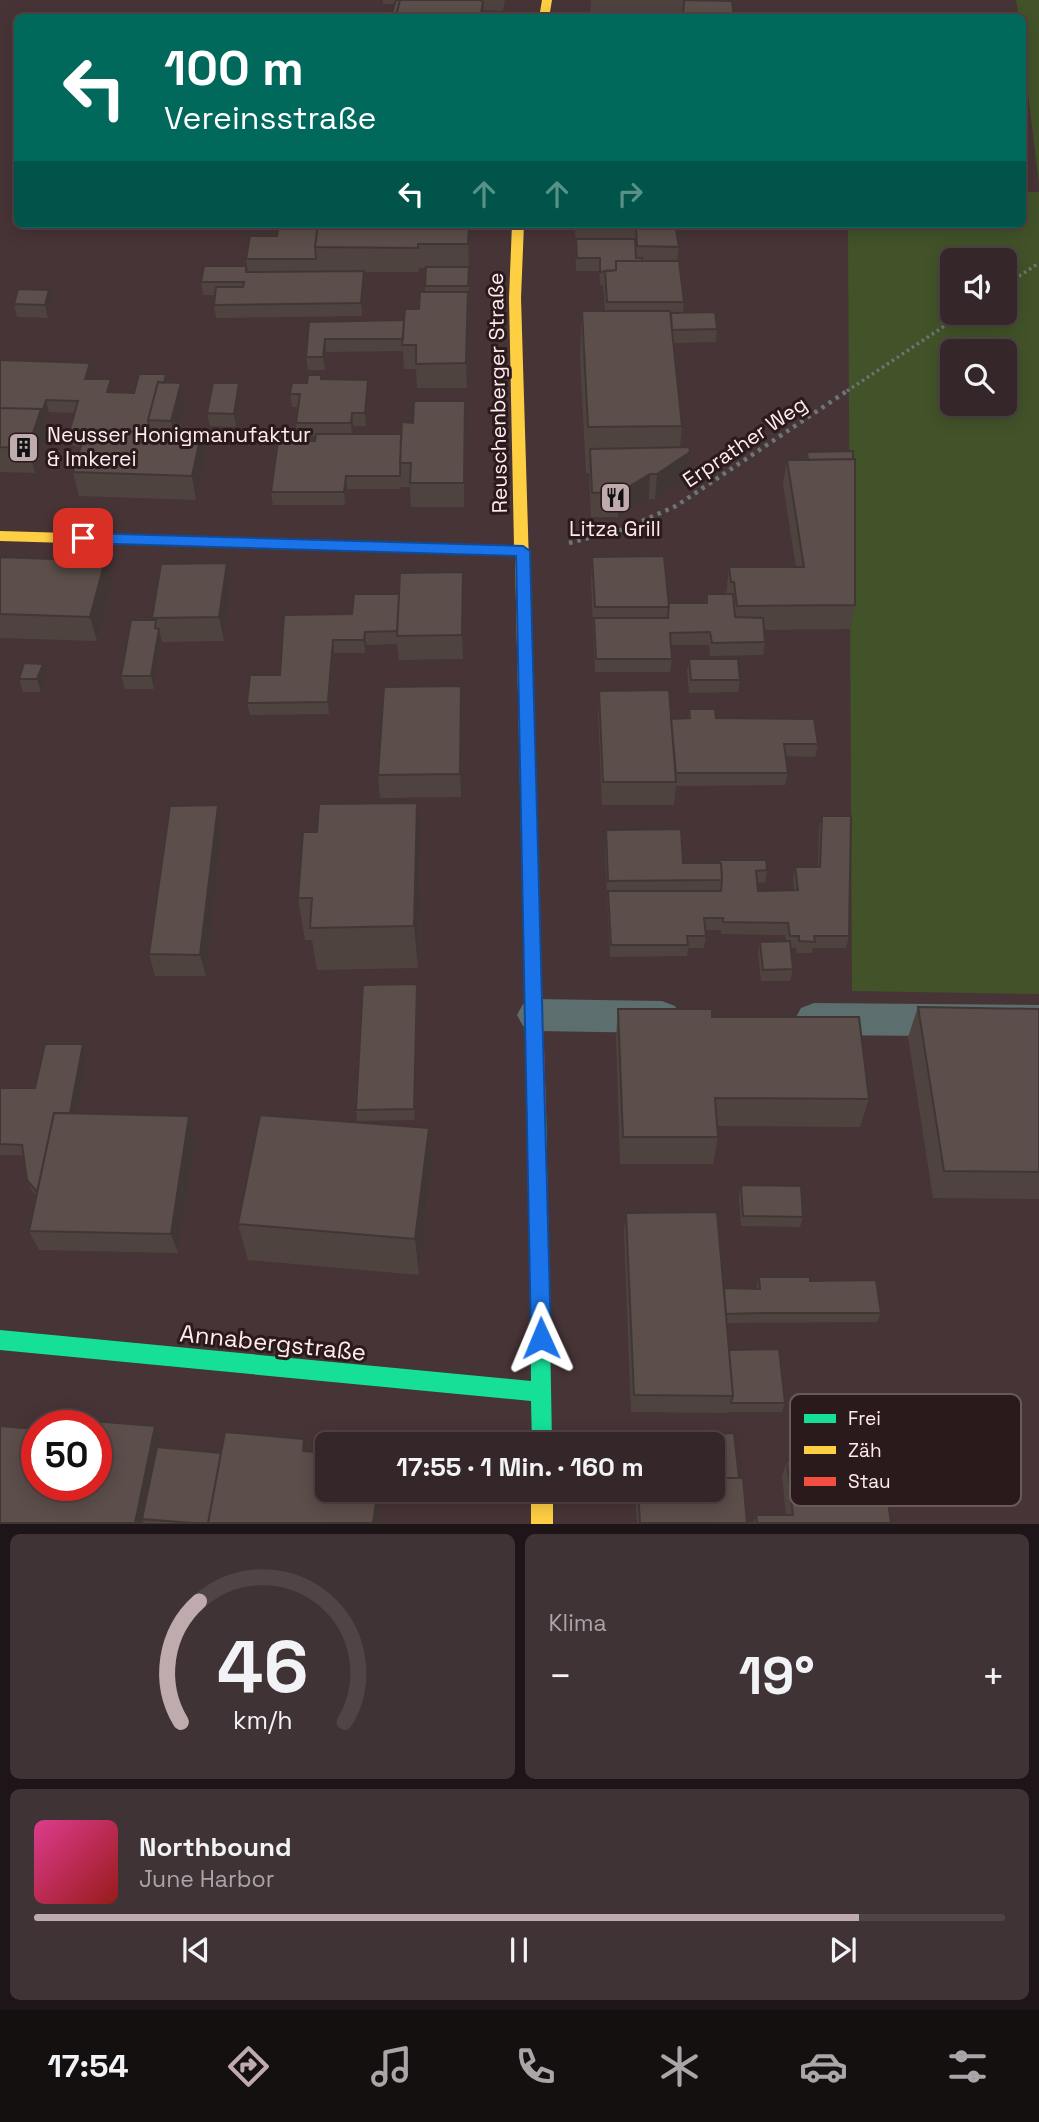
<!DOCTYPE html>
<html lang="de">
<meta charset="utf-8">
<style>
:root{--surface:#352729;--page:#403335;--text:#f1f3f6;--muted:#aaa5a8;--line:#4f4446;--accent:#bfabae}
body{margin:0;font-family:"Space Grotesk",sans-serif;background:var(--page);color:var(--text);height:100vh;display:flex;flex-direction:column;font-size:26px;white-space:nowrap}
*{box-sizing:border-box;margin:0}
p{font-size:23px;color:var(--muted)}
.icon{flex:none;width:38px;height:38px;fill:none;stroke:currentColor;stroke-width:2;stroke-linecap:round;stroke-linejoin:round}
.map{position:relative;height:1524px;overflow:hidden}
.details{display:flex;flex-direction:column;gap:10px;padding:10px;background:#1d1517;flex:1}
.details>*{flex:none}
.top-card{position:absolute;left:14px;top:14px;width:1012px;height:214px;border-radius:10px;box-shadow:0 4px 18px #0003,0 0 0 2px var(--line);background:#00695c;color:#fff;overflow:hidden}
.controls{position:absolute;left:940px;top:248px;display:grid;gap:14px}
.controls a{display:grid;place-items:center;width:77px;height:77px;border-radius:10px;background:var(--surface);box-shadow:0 4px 18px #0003,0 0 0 2px var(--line);font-size:35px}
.speed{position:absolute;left:21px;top:1410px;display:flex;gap:14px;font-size:35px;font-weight:700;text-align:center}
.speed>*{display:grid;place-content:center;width:91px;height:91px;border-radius:50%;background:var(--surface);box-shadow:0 4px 18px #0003,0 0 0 2px var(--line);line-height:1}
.speed .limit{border:10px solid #d22;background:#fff;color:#111}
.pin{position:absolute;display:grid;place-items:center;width:60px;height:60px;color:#fff;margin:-30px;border-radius:14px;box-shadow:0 4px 10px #0006}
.me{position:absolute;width:77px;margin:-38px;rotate:359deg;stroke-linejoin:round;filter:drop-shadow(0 0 5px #0008)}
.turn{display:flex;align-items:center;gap:24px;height:147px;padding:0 35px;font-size:32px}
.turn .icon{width:91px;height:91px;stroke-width:2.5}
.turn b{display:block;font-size:49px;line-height:60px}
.lanes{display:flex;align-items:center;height:66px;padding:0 35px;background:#0003;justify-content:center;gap:35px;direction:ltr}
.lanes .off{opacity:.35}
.big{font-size:52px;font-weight:700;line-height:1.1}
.details .card{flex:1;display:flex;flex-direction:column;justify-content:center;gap:10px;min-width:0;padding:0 24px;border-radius:10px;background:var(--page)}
.details .dial{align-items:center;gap:0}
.dial svg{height:182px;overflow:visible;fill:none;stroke:var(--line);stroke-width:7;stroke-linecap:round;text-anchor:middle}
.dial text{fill:var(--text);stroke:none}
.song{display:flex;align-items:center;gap:21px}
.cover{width:84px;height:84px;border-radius:10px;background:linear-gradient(135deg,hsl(330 70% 55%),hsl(0 70% 35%))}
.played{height:7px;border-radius:4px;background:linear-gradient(90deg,var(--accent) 85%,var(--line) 85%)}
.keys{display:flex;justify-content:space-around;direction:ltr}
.heat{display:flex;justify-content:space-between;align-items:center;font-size:38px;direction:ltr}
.details .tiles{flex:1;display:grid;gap:10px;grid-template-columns:1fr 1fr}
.card:last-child{grid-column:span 2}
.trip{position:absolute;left:315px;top:1432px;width:410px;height:70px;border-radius:10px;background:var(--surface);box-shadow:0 4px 18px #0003,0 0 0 2px var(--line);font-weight:700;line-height:70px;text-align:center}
.menu{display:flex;height:112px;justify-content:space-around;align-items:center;background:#151010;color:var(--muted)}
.menu .icon{width:49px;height:49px}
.menu .on{color:var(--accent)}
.menu b{font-size:32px;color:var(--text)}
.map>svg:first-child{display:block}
</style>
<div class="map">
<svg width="1039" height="1524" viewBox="0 0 1039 1524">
<rect width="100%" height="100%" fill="#473437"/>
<path fill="#425329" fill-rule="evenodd" d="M1016 0H1039V184L1022 46V18L1019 17Z
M1022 192H1039V994L852 991 848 224H1022ZM952 261H1004V313H952ZM952 352H1004V404H952Z"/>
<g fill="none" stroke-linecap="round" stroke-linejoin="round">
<path stroke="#6d7575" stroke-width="3.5" stroke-dasharray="2.5 3.5" stroke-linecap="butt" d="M1004 286 1039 263
M847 391 964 313"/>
<path stroke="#6d7575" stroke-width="4.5" stroke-dasharray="3.5 5" stroke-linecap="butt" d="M569 543 624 529 676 506 850 389"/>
<path fill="#5c6e6d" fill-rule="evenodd" d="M536 999 662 1001 675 1006 681 1017 675 1028 662 1033 536 1031 523 1026 517 1015 523 1004Z
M814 1003 1039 1005V1037L814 1035 801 1030 795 1019 801 1008Z"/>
<path fill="#16e098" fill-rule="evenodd" d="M537 1100 543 1102 546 1108 552 1444H532L531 1401 0 1350V1330L531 1381 528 1108 531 1102Z"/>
<path fill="#ffcf43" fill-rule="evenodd" d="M542 0H552L549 18H539Z
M512 224H524L521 298 537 830 535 835H523L521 830 515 556 0 541V531L514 546 509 298Z
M531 1489H553V1524H531Z"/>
<path fill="#f24e42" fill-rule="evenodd" d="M529 823 535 825 537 830 546 1108 543 1114 537 1116 531 1114 528 1108 521 830 523 825Z"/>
</g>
<path fill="#4f4340" d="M383 0H505L503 11 484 10V18H391L394 4H383Z
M591 0H684L734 18H590Z
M470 224 467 388H417L416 369H404L403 351 326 352 325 370H308L306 357 309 322 404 320 419 309 425 292 426 268H419V272H364L365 284 362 316 216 318 214 305 215 295H203L201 282 248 272 246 259 277 236Z
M575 224H675L679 247 677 261 684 302 683 312 717 329 716 342 673 343 682 426 680 448 690 452 688 476 655 499H649L618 517H591L589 473H586L580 358 582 311H605L604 295 603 285H600L599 271H576Z
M52 302 48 318 17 317 14 304Z
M0 360 94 376 93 379 114 393H134L168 383 185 408 179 433 201 434 206 458 196 500 79 496 73 472 81 447 73 446 69 433 75 413 49 412 45 425 48 433 35 473 0 472Z
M321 375 322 379 369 393 366 426H353L352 434H401L466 426 464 507H411L410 487H401V485V489H347L345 505H273L271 492 315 441 316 436H297L296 423 298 407H292L290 394Z
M239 383 241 396 236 427 210 426 207 413Z
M807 452 855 605 850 629 764 630 765 642 763 655 710 656 709 645H671L672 659 670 672H595L591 581 592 557 669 603H705L707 594H726L729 567H796L783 484 787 460H806Z
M0 557 112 585 97 641 0 638Z
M231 587 224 641 162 642 154 689H125L121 676 152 620V618Z
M464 596 463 659 399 660 397 644 366 645 365 653H334L329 714 250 715 247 703 352 614Z
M689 659 740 680 738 692 689 693 687 671Z
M47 676 41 692H23L19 679Z
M599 691 671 719 688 718 689 709 716 718 818 744 815 757 785 756 788 773 785 785 676 786 674 805H602L598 714Z
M462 710 461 797 380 798 378 775Z
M218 805 223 829 206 976H155L149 954Z
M822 816 849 936 846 948H813L812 953H797L796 948H790L793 969 790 981H761L758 953 760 942 786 941 785 935 721 934V930H706V936L704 948H688L687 956 610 957 605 853 606 830 683 863H718V860L767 870 765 882 757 883 758 891 794 890 793 879 795 867H818L819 828Z
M420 847 418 968 317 970 312 940H305L298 898Z
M417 984 418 996 415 1120 357 1121 356 1110Z
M918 1007 1039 1009V1199L933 1198 908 1037Z
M618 1009 712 1017 869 1099 860 1127 717 1126 718 1137 713 1164H620L616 1038Z
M83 1044 88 1055 77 1113 189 1116 196 1136 178 1253 39 1250 29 1231 37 1196 32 1191 27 1180 24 1155H0V1088H35Z
M429 1128 432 1166 419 1275 248 1260 238 1224Z
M741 1185 803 1217 800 1227 741 1226 739 1196Z
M626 1213 724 1288 756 1289 759 1277 810 1281 881 1313 877 1322 727 1323 729 1350 785 1403 782 1412H729L728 1413 631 1412 624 1232Z
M155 1426 163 1442 162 1448 221 1453 308 1451 327 1489H382L378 1523H0L37 1486Z
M734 1433 739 1478H743L747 1523H637L635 1494 636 1489H712V1444H636V1438Z
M787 1461 891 1523H753L756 1515H786L782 1476Z"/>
<path fill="#403734" d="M483 2 484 18H480Z
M469 224H470L469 268 468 244Z
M364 271 365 284 362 316 361 303Z
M49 290 52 302 48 318 45 305Z
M468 292V316L467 388 466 363Z
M325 339 326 352 325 370 323 357Z
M90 363 94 376 88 392 85 379Z
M111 379 114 392H107Z
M368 380 369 393 366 426 365 413Z
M181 383 185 408 172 457 173 432 171 421Z
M239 383 241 396 236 427 234 414Z
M46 400 49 412 45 425 48 433 35 473 28 448 41 409Z
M465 401 466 426 464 507V483Z
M352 413 353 426 352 436 351 423Z
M201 434 206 458 196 500 192 476Z
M690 452 688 476 655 499 657 474Z
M650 474 649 499 618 517 620 492Z
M346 476 347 489 345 505 344 492Z
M105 561 112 585 97 641 90 617Z
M227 563 231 587 224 641 219 617Z
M463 572 464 596 463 659 462 635Z
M159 629 162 642 154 689 151 676Z
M365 632 366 645 365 653 364 640Z
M333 640 334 653 329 714 328 702Z
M43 664 47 676 41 692 37 679Z
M461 686 462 710 461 797 460 774Z
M417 803 420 847 418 968 414 926Z
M218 805 223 829 206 976 200 955Z
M417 984 418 996 415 1120 414 1109Z
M83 1044 88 1055 73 1134 68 1123Z
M189 1116 196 1136 178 1253 171 1234Z
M429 1128 432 1166 419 1275 415 1239Z
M155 1426 163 1442 147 1519H142L144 1523H135Z
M304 1439 309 1455 303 1451Z
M378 1489H382L378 1523H373Z"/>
<path fill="#5c4e4a" stroke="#403734" stroke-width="2" d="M396 0H400L396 16H391Z
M400 0H480L483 2 480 18H395Z
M684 0 732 1 734 18H662V15L683 16Z
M279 224H318L315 247 316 259H246L250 236H277Z
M318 224H469L468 244H418V248L315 247Z
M575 224H622V228L576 229Z
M624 224H675L679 247 637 246 636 227H624Z
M576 239H635L636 258H642V261H616V270L600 272V258H577Z
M616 261H679L684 302H607L605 271 616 270Z
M204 266H246V272L364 271 361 303 214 305 216 287H243L244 282H201Z
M426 267H469L468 286H425Z
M18 289 49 290 45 305 14 304Z
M420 292H468L466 363 416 364V345H402L405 309H419Z
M582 311H670L682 426 588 427Z
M715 312 717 329 672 330 671 313Z
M404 320 403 339H325L323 357H306L309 322Z
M0 360 90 363 85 379H111L107 392 134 393 139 374H166L164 383 158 382 148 420 150 432 173 433 86 430 85 434 69 433 78 401 46 400 42 412 41 409 0 408Z
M308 375H321V379L368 380 365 413H352L351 423H296L300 394H290L292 383H307Z
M158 382 181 383 171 421 148 420Z
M213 383H239L234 414 207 413Z
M414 401H465L464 483H410L411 463H400L401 441 402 422 413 423Z
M0 408 41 409 28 448 0 447Z
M86 430 201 434 192 476 73 472Z
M316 434H401L400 476H346L344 492H271L278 441H315Z
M689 447 690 452 657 474H650L620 492 592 493 590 449Z
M853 451V459L808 460 807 452Z
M855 459V605L737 606 734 582H731L729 567H804L787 460Z
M664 556 669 607H595L592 557Z
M0 557 105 561 90 617 0 614Z
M227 563 219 617 152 618 161 564Z
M463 572 462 635 397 636 400 573Z
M354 594H399L397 631 365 632 364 640H333L328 702 247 703 250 675H280L284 615 352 614Z
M707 594H733L735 617 763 618 765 642 712 643 710 632 670 633 672 659H596L594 618H668L669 603H707Z
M131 620H156L155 628 159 629 151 676H121Z
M689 659H738L740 680H691Z
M24 663 43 664 37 679H19Z
M461 686 460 774 378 775 384 687Z
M669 690 676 782H603L599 691Z
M689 709H715L716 718 814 719 818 744H784L788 773H676L671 719 690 718Z
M417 803 414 926 310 928 312 898H298L303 832H317L319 804Z
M218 805 200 955 149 954 170 806Z
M822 816H851L849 936H814L815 942 799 941V936H790L788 923 723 922V918H704L706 936H687L688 945H611L608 891H721L722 880 721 863H719L718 860H766L767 870 756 871 758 891 798 890 795 867H820Z
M681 829 683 863H721L722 880 608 881 606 830Z
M790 941 793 969 763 970 760 942Z
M417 984 414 1109 356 1110 363 985Z
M918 1007 1039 1009V1172L944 1171Z
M618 1009H712V1017H859L869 1099 715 1098 718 1137H623Z
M45 1044H83L70 1113H54L37 1192 27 1180 22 1145 0 1144V1088H35Z
M54 1113 189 1116 171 1234 29 1231Z
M260 1115 429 1128 415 1239 238 1224Z
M741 1185 801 1186 803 1217 743 1216Z
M717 1212 733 1396 634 1395 626 1213Z
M759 1277H810V1281L876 1280 881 1313H761L726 1314 724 1288 760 1289Z
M779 1349 785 1403H731L733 1396 729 1350Z
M79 1420 155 1426 135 1523H0V1426L37 1429V1486H96V1426H77Z
M225 1432 304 1439 303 1451 327 1453V1489H378L373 1523H208Z
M734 1433 739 1478H712V1444H637L636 1438Z
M157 1447 221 1453 208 1523H192L142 1519Z
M882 1460 891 1523H757L756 1515H793L787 1461Z
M712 1478H743L747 1523H640L638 1489H712Z"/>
<path fill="#1a73e8" stroke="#114b97" stroke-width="2" d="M83 533 523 546 530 551C535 813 546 1076 551 1338L548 1345 541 1348 534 1345 531 1338C528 1077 519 817 516 556L83 543 75 538Z"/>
<defs>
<symbol id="building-square" viewBox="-11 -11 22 22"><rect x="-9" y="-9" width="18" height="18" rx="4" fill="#bfabae" stroke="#2a1a1c"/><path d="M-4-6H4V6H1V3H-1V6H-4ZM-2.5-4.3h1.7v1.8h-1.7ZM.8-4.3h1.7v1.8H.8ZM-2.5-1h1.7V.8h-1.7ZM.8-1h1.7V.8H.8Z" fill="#111"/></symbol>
<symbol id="restaurant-square" viewBox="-11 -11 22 22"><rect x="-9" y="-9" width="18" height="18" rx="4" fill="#bfabae" stroke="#2a1a1c"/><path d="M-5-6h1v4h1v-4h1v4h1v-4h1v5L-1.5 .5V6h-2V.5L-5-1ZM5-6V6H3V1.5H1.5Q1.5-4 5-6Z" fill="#111"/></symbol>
</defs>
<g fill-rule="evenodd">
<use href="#building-square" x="6" y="430" width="35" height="35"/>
<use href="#restaurant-square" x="598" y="480" width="35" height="35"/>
</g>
<g text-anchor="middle" stroke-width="6" stroke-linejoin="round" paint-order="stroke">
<g font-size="21" fill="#ffebee" stroke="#2a1a1c">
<text transform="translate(498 393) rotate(-91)" y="7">Reuschenberger Straße</text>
<text transform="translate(745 442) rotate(-34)" y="7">Erprather Weg</text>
</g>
<g font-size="21" fill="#ffebee" stroke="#2a1a1c" text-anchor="start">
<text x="47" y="442">Neusser Honigmanufaktur<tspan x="47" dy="24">&amp; Imkerei</tspan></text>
<text x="615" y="536" text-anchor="middle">Litza Grill</text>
</g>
<g font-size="24" fill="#ffebee" stroke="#2a1a1c">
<text transform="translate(273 1343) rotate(6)" y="8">Annabergstraße</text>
</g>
</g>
<rect x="790" y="1394" width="231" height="112" rx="10" fill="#2a1a1c" stroke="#6a595b" stroke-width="2"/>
<rect x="804" y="1414" width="32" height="9" fill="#16e098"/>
<rect x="804" y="1446" width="32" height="8" fill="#ffcf43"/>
<rect x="804" y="1477" width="32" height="9" fill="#f24e42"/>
<g font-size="19" fill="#ffebee">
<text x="848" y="1425">Frei</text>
<text x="848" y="1457">Zäh</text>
<text x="848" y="1488">Stau</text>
</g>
</svg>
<div class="controls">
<a><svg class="icon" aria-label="sound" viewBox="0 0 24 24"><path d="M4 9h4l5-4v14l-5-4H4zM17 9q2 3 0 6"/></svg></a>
<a><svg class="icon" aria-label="search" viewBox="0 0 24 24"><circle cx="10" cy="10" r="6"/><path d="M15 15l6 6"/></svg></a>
</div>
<div class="speed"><div class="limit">50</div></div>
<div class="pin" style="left:83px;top:538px;background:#d93025"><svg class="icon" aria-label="arrive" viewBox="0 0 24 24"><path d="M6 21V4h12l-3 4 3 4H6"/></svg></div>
<svg class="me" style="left:541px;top:1338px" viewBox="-20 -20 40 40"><path d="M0-17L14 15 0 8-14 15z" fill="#1a73e8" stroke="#fff" stroke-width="4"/></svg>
<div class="trip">17:55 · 1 Min. · 160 m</div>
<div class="top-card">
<div class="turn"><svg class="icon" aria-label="left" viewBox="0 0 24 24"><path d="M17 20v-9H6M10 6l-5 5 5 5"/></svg><div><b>100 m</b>Vereinsstraße</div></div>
<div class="lanes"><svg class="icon" aria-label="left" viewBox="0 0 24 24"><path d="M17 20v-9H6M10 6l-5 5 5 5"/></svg><svg class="icon off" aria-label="ahead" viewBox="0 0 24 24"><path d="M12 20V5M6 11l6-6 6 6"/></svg><svg class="icon off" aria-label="ahead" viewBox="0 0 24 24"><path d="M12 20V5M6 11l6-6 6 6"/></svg><svg class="icon off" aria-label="right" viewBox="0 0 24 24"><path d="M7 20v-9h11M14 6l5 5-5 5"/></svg></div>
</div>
</div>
<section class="details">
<div class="tiles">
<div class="card dial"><svg viewBox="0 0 100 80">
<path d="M14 69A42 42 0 1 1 86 69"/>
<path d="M14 69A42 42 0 0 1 22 16" stroke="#bfabae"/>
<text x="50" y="56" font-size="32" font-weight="700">46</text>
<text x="50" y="72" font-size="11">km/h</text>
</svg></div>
<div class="card"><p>Klima</p>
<div class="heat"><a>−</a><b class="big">19°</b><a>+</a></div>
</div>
<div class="card">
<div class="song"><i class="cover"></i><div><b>Northbound</b><p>June Harbor</p></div></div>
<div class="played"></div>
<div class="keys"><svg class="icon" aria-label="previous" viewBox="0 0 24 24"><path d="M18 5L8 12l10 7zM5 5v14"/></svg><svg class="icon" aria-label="pause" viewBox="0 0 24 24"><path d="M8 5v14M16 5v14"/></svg><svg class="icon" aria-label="next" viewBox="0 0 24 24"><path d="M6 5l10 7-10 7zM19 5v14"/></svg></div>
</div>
</div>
</section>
<nav class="menu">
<b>17:54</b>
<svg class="icon on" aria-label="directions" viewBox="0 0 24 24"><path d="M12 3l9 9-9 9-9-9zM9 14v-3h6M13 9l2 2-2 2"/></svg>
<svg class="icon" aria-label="music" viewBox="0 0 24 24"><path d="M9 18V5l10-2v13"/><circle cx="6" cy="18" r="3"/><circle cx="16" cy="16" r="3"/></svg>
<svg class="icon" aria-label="phone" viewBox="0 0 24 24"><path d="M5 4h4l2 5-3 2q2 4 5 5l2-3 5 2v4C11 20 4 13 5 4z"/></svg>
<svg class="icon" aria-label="climate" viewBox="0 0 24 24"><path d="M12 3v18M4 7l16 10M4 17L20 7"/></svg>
<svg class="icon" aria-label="car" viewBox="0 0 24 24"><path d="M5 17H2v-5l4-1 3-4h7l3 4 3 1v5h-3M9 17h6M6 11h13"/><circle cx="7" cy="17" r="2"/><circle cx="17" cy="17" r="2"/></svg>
<svg class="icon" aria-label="filters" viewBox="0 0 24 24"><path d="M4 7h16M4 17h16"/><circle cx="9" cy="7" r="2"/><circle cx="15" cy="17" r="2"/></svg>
</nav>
